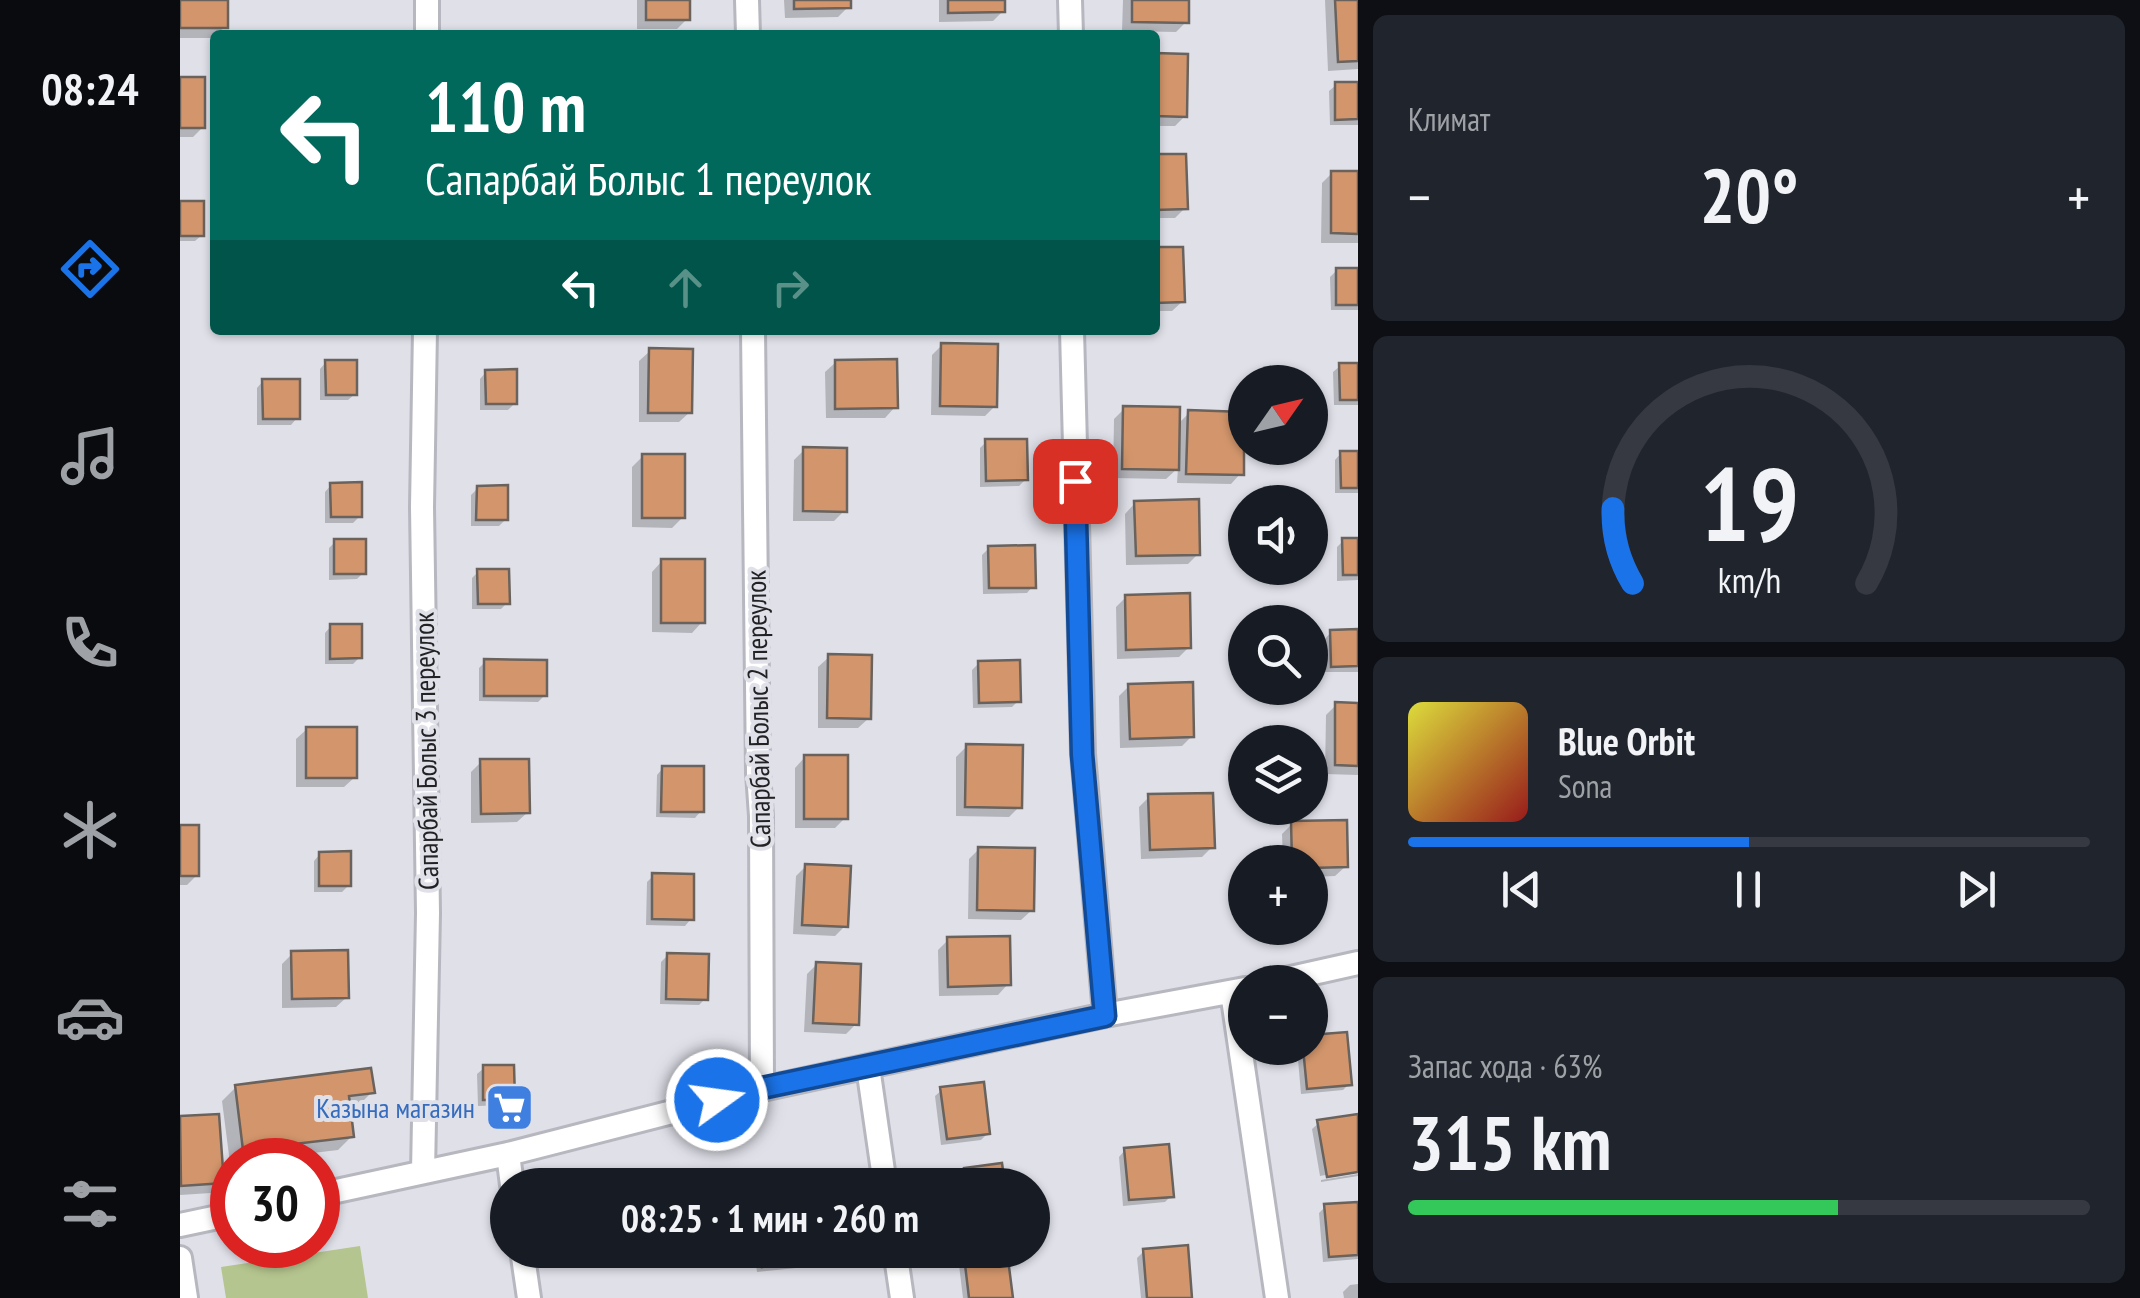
<!DOCTYPE html>
<html lang="ru">
<meta charset="utf-8">
<style>
:root{--surface:#171b24;--page:#20242c;--text:#f1f3f6;--muted:#9ea1a6;--line:#363941;--accent:#1a73e8}
body{margin:0;font-family:"PT Sans Narrow",sans-serif;background:var(--page);color:var(--text);height:100vh;display:flex;flex-direction:column;font-size:38px;white-space:nowrap}
*{box-sizing:border-box;margin:0}
p{font-size:32px;color:var(--muted)}
.icon{flex:none;width:55px;height:55px;fill:none;stroke:currentColor;stroke-width:2;stroke-linecap:round;stroke-linejoin:round}
.map{position:relative;flex:1;overflow:hidden}
.details{display:flex;flex-direction:column;gap:15px;padding:15px;background:#0d0f14;width:782px}
.details>*{flex:none}
.top-card{position:absolute;left:30px;top:30px;width:950px;height:305px;border-radius:10px;box-shadow:0 2px 8px #0004;background:#00695c;color:#fff;overflow:hidden}
.needle{width:65px;rotate:56deg}
.fabs{position:absolute;left:1048px;top:365px;display:grid;gap:20px}
.fabs a{display:grid;place-items:center;width:100px;height:100px;border-radius:50%;background:var(--surface);box-shadow:0 2px 8px #0004;font-size:50px}
.speed{position:absolute;left:30px;top:1138px;display:flex;gap:20px;font-size:50px;font-weight:700;text-align:center}
.speed>*{display:grid;place-content:center;width:130px;height:130px;border-radius:50%;background:var(--surface);box-shadow:0 2px 8px #0004;line-height:1}
.speed .limit{border:15px solid #d22;background:#fff;color:#111}
.pin{position:absolute;display:grid;place-items:center;width:85px;height:85px;color:#fff;margin:-42px;border-radius:20px;box-shadow:0 5px 15px #0006}
.me{position:absolute;width:110px;margin:-55px;rotate:76deg;stroke-linejoin:round;filter:drop-shadow(0 0 8px #0008)}
.turn{display:flex;align-items:center;gap:35px;height:210px;padding:0 50px;font-size:45px}
.turn .icon{width:130px;height:130px;stroke-width:2.5}
.turn b{display:block;font-size:70px;line-height:85px}
.lanes{display:flex;align-items:center;height:95px;padding:0 50px;background:#0003;justify-content:center;gap:50px;direction:ltr}
.lanes .off{opacity:.35}
.big{font-size:75px;font-weight:700;line-height:1.1}
.details .card{flex:1;display:flex;flex-direction:column;justify-content:center;gap:15px;min-width:0;padding:0 35px;border-radius:15px;background:var(--page)}
.details .dial{align-items:center;gap:0}
.dial svg{height:260px;overflow:visible;fill:none;stroke:var(--line);stroke-width:7;stroke-linecap:round;text-anchor:middle}
.dial text{fill:var(--text);stroke:none}
.song{display:flex;align-items:center;gap:30px}
.cover{width:120px;height:120px;border-radius:15px;background:linear-gradient(135deg,hsl(60 70% 55%),hsl(0 70% 35%))}
.played{height:10px;border-radius:5px;background:linear-gradient(90deg,var(--accent) 50%,var(--line) 50%)}
.keys{display:flex;justify-content:space-around;direction:ltr}
.heat{display:flex;justify-content:space-between;align-items:center;font-size:55px;direction:ltr}
.charge{height:15px;border-radius:8px;background:linear-gradient(90deg,#34c759 63%,var(--line) 0)}
.trip{position:absolute;left:310px;top:1168px;width:560px;height:100px;border-radius:50px;background:var(--surface);box-shadow:0 2px 8px #0004;font-weight:700;line-height:100px;text-align:center}
main{display:flex;flex:1;min-height:0}
.dock{display:flex;flex-direction:column;width:180px;justify-content:space-around;align-items:center;background:#090b0e;color:var(--muted)}
.dock .icon{width:70px;height:70px}
.dock .active{color:var(--accent)}
.dock b{font-size:45px;color:var(--text)}
.map>svg:first-child{display:block}
</style>
<main>
<nav class="dock">
<b>08:24</b>
<svg class="icon active" aria-label="directions" viewBox="0 0 24 24"><path d="M12 3l9 9-9 9-9-9zM9 14v-3h6M13 9l2 2-2 2"/></svg>
<svg class="icon" aria-label="music" viewBox="0 0 24 24"><path d="M9 18V5l10-2v13"/><circle cx="6" cy="18" r="3"/><circle cx="16" cy="16" r="3"/></svg>
<svg class="icon" aria-label="phone" viewBox="0 0 24 24"><path d="M5 4h4l2 5-3 2q2 4 5 5l2-3 5 2v4C11 20 4 13 5 4z"/></svg>
<svg class="icon" aria-label="climate" viewBox="0 0 24 24"><path d="M12 3v18M4 7l16 10M4 17L20 7"/></svg>
<svg class="icon" aria-label="car" viewBox="0 0 24 24"><path d="M5 17H2v-5l4-1 3-4h7l3 4 3 1v5h-3M9 17h6M6 11h13"/><circle cx="7" cy="17" r="2"/><circle cx="17" cy="17" r="2"/></svg>
<svg class="icon" aria-label="filters" viewBox="0 0 24 24"><path d="M4 7h16M4 17h16"/><circle cx="9" cy="7" r="2"/><circle cx="15" cy="17" r="2"/></svg>
</nav>
<div class="map">
<svg width="1178" height="1298" viewBox="0 0 1178 1298">
<rect width="100%" height="100%" fill="#e0e0e9"/>
<path fill="#b5c58f" d="M180 1246 188 1298H46L41 1267Z"/>
<path fill="#0003" d="M0 0H45V27L35 35V38H0Z
M457 0H508L507 19 497 29H457Z
M604 0H668V7L658 17 605 18Z
M759 0H823V11L813 21 759 22Z
M943 0H1007L1006 22 996 32 942 31Z
M1145 0H1178V69L1148 71Z
M975 56 1005 116 995 126H975Z
M0 79 23 127 13 137H0Z
M1156 85H1178V125H1150L1149 91Z
M975 157 1005 208 995 218H975Z
M1152 173H1178V243H1141L1142 183Z
M0 204 22 235 15 241H0Z
M975 250 1003 301 992 311H975Z
M1157 270H1178V310H1151L1150 277Z
M762 345 815 406 805 416 751 415 752 355Z
M470 351 510 412 499 422H459V361Z
M146 362 175 394 168 400H140V369Z
M656 362 715 407 705 418H646L645 372Z
M1160 366H1178V405H1154L1153 372Z
M306 372 335 403 328 410H300V379Z
M83 381 117 418 111 425H77V388Z
M944 409 997 425 1009 413 1061 473 1051 484 997 483 998 468 986 479 933 478 934 419Z
M806 442 846 479 839 486 800 487V448Z
M624 450 664 511 654 521H613L614 460Z
M1161 453H1178V493H1155V460Z
M463 456 503 517 492 528 452 527V467Z
M151 485 180 516 173 523H145V492Z
M298 488 326 519 319 526H291V495Z
M955 503 1018 554 1008 564 946 565 945 514Z
M1178 540V580L1157 581V547L1163 541Z
M155 542 183 573 177 579 149 580V548Z
M809 548 853 586 847 593 803 594 802 555Z
M482 561 522 622 512 633 472 632V572Z
M298 572 327 603 321 609H292V578Z
M946 597 1009 647 999 657 937 659 936 607Z
M151 626 180 657 173 664H145V633Z
M1151 632H1178V672H1145V639Z
M649 657 689 718 678 728H638V667Z
M305 662 365 695 358 702 299 701V668Z
M799 663 838 701 832 707 793 708 792 670Z
M949 686 1012 736 1002 746 940 748 939 696Z
M1156 705H1178V775L1145 774 1146 715Z
M127 729 175 777 164 787H116V739Z
M787 746 839 807 829 817 776 816V757Z
M625 757 665 818 655 828H615V768Z
M301 762 348 812 337 822 291 823V772Z
M483 768 521 811 515 818 476 817 477 775Z
M969 797 1032 847 1022 857 961 859 959 807Z
M1112 824 1166 866 1155 876 1130 877V862H1103L1102 834Z
M0 827 17 875 7 885H0Z
M799 849 852 910 841 920 788 919 789 859Z
M140 854 169 885 162 892H134V861Z
M626 866 665 926 655 936 613 934 616 876Z
M473 876 511 919 505 926 466 925 467 882Z
M768 940 828 984 818 995 759 996 758 950Z
M112 954 167 997 156 1007 102 1008V964Z
M488 955 525 999 519 1005 480 1004 481 962Z
M637 964 676 1024 666 1034 624 1032 627 974Z
M1130 1038 1169 1084 1163 1090 1121 1094 1117 1048H1130Z
M304 1068 332 1099 326 1105 298 1106 297 1074Z
M56 1087 192 1092 178 1106 168 1107 172 1136 158 1150 116 1155 117 1160H98L97 1157 52 1160 50 1163 42 1101Z
M762 1090 807 1134 801 1140 761 1145 755 1096Z
M37 1117 41 1182 31 1193 0 1195V1119Z
M1139 1123 1178 1169 1140 1176 1132 1129Z
M945 1150 991 1196 985 1202 943 1206 939 1157Z
M785 1171 823 1185H779L778 1177Z
M1178 1174V1176L1141 1182V1180Z
M1178 1204V1259L1143 1262 1139 1213 1145 1207Z
M574 1250H621L623 1261 616 1268 577 1272Z
M964 1251 1008 1298H961L957 1258Z
M785 1258 830 1298H783L779 1265Z
M1178 1284V1298H1164L1163 1292 1170 1285Z"/>
<path fill="#d3966c" stroke="#69625d" stroke-width="2.5" d="M0 0H48V28H0Z
M466 0H510V20H466Z
M614 0H671V8L614 9Z
M768 0H825V12L768 13Z
M952 0H1009V23L952 22Z
M1155 0H1178V61L1158 62Z
M975 53 1008 54 1007 117 975 116Z
M0 77H25V128H0Z
M1155 82H1178V119L1155 120Z
M975 154H1006L1008 209 975 210Z
M1151 171H1178V234L1151 233Z
M0 201H24V236H0Z
M975 247H1003L1005 302 975 303Z
M1156 268H1178V305H1156Z
M761 343 818 344 817 407 760 406Z
M469 348 513 349 512 413H468Z
M717 359 718 408 655 409V360Z
M145 360H177V395H146Z
M1159 363H1178V400H1160Z
M337 369V404H306L305 370Z
M82 379H120V419H83Z
M943 406 1000 407 999 470 942 469Z
M1008 410 1064 412V475L1006 474Z
M805 439H847L848 480 806 481Z
M623 447 667 448V512L623 511Z
M1160 451H1178V488H1161Z
M462 454H505V518H462Z
M182 482V517H151L150 483Z
M328 485V520H296L297 486Z
M1019 499 1020 555 956 556 954 501Z
M1162 538H1178V575H1163Z
M154 539H186V574H154Z
M855 545 856 588H809L808 546Z
M481 559H525V623H481Z
M297 569H329L330 604H298Z
M1010 593 1011 648 946 650 945 595Z
M150 624H182V658L150 659Z
M1178 629V666L1151 667 1150 630Z
M648 654 692 655 691 719 647 718Z
M304 659 367 660V696H304Z
M840 660 841 702 799 703 798 661Z
M1013 682 1014 737 950 739 948 684Z
M1155 702 1178 703V766L1155 765Z
M126 727H177V778H126Z
M786 744 843 745 842 808 785 807Z
M624 755H668V819H624Z
M300 759H349L350 813 301 814Z
M482 766H524V812H481Z
M1033 793 1035 848 970 850 968 794Z
M1167 820 1168 867 1130 868V862H1112L1111 821Z
M0 825H19V876H0Z
M798 847 855 848 854 911 797 910Z
M171 851V886H139V852Z
M625 864 671 866 668 927 622 925Z
M472 873 514 874V920L472 919Z
M830 936 831 985 768 987 767 937Z
M168 950 169 998 112 999 111 951Z
M487 953 529 954 528 1000 486 999Z
M636 962 681 964 679 1025 633 1023Z
M1167 1032 1172 1085 1127 1089 1123 1048H1130V1035Z
M303 1065H334L335 1100H303Z
M191 1068 195 1093 169 1096 174 1137 63 1150 55 1085Z
M804 1082 810 1134 767 1139 760 1087Z
M39 1114 44 1183 1 1186 0 1116Z
M1178 1114V1172L1147 1177 1137 1120Z
M989 1144 994 1197 949 1200 944 1148Z
M822 1163 825 1185H786L784 1168Z
M1178 1202V1255L1149 1257 1144 1204Z
M1008 1245 1012 1298H967L963 1249Z
M580 1250H624L625 1262 582 1267Z
M827 1251 833 1298H789L784 1256Z"/>
<g fill="none" stroke-linecap="round" stroke-linejoin="round">
<defs>
<path id="minor" d="M247 0V35
M567 0 568 35
M890 0 891 35
M573 330 578 773 581 816 582 1089
M892 330 903 754 925 1015
M1093 982 1178 963
M1052 992 1097 1298
M688 1067 705 1185
M328 1154 332 1185
M243 1172 248 913 242 507 245 330
M138 1195 328 1154 582 1089 925 1015 1065 989
M0 1225 52 1214
M342 1250 349 1298
M715 1250 722 1298
M0 1258 6 1298"/>
</defs>
<use href="#minor" stroke="#b7b7c0" stroke-width="28"/>
<use href="#minor" stroke="#fff" stroke-width="22"/>
</g>
<g fill="none" stroke-linecap="round" stroke-linejoin="round">
<defs>
<path id="route" d="M537 1100 582 1088 925 1016 902 754 895 481"/>
</defs>
<use href="#route" stroke="#114b97" stroke-width="25"/>
<use href="#route" stroke="#1a73e8" stroke-width="18"/>
</g>
<defs>
<symbol id="supermarket-square" viewBox="-11 -11 22 22"><rect x="-9" y="-9" width="18" height="18" rx="4" fill="#3f7fe0" stroke="#e0e0e9"/><path d="M-6-5.5h2.5l.6 2H6L4.5 2H-2.5L-4.4-4H-6ZM-1.5 3.2a1.3 1.3 0 1 0 .1 0ZM3 3.2a1.3 1.3 0 1 0 .1 0Z" fill="#fff"/></symbol>
</defs>
<g fill-rule="evenodd">
<use href="#supermarket-square" x="302" y="1080" width="55" height="55"/>
</g>
<g text-anchor="middle" stroke-width="8" stroke-linejoin="round" paint-order="stroke">
<g font-size="28" fill="#222225" stroke="#e0e0e9">
<text transform="translate(578 709) rotate(-91)" y="10">Сапарбай Болыс 2 переулок</text>
<text transform="translate(246 751) rotate(-91)" y="10">Сапарбай Болыс 3 переулок</text>
</g>
<g font-size="28" fill="#366cbe" stroke="#e0e0e9" text-anchor="end">
<text x="295" y="1118">Казына магазин</text>
</g>
</g>
</svg>
<div class="fabs">
<a><svg class="needle" viewBox="-14 -14 28 28"><path d="M0-13l5 13h-10z" fill="#e53935"/><path d="M0 13l5-13h-10z" fill="#9ea1a6"/></svg></a>
<a><svg class="icon" aria-label="sound" viewBox="0 0 24 24"><path d="M4 9h4l5-4v14l-5-4H4zM17 9q2 3 0 6"/></svg></a>
<a><svg class="icon" aria-label="search" viewBox="0 0 24 24"><circle cx="10" cy="10" r="6"/><path d="M15 15l6 6"/></svg></a>
<a><svg class="icon" aria-label="layers" viewBox="0 0 24 24"><path d="M12 4l9 5-9 5-9-5zM3 14l9 5 9-5"/></svg></a>
<a>+</a>
<a>−</a>
</div>
<div class="speed"><div class="limit">30</div></div>
<div class="pin" style="left:895px;top:481px;background:#d93025"><svg class="icon" aria-label="arrive" viewBox="0 0 24 24"><path d="M6 21V4h12l-3 4 3 4H6"/></svg></div>
<svg class="me" style="left:537px;top:1100px" viewBox="-20 -20 40 40"><circle r="17" fill="#1a73e8" stroke="#fff" stroke-width="3"/><path d="M0-11L8 9 0 5-8 9z" fill="#fff"/></svg>
<div class="trip">08:25 · 1 мин · 260 m</div>
<div class="top-card">
<div class="turn"><svg class="icon" aria-label="left" viewBox="0 0 24 24"><path d="M17 20v-9H6M10 6l-5 5 5 5"/></svg><div><b>110 m</b>Сапарбай Болыс 1 переулок</div></div>
<div class="lanes"><svg class="icon" aria-label="left" viewBox="0 0 24 24"><path d="M17 20v-9H6M10 6l-5 5 5 5"/></svg><svg class="icon off" aria-label="ahead" viewBox="0 0 24 24"><path d="M12 20V5M6 11l6-6 6 6"/></svg><svg class="icon off" aria-label="right" viewBox="0 0 24 24"><path d="M7 20v-9h11M14 6l5 5-5 5"/></svg></div>
</div>
</div>
<section class="details">
<div class="card"><p>Климат</p>
<div class="heat"><a>−</a><b class="big">20°</b><a>+</a></div>
</div>
<div class="card dial"><svg viewBox="0 0 100 80">
<path d="M14 69A42 42 0 1 1 86 69"/>
<path d="M14 69A42 42 0 0 1 8 46" stroke="#1a73e8"/>
<text x="50" y="56" font-size="32" font-weight="700">19</text>
<text x="50" y="72" font-size="11">km/h</text>
</svg></div>
<div class="card">
<div class="song"><i class="cover"></i><div><b>Blue Orbit</b><p>Sona</p></div></div>
<div class="played"></div>
<div class="keys"><svg class="icon" aria-label="previous" viewBox="0 0 24 24"><path d="M18 5L8 12l10 7zM5 5v14"/></svg><svg class="icon" aria-label="pause" viewBox="0 0 24 24"><path d="M8 5v14M16 5v14"/></svg><svg class="icon" aria-label="next" viewBox="0 0 24 24"><path d="M6 5l10 7-10 7zM19 5v14"/></svg></div>
</div>
<div class="card"><p>Запас хода · 63%</p><b class="big">315 km</b><div class="charge"></div></div>
</section>
</main>
